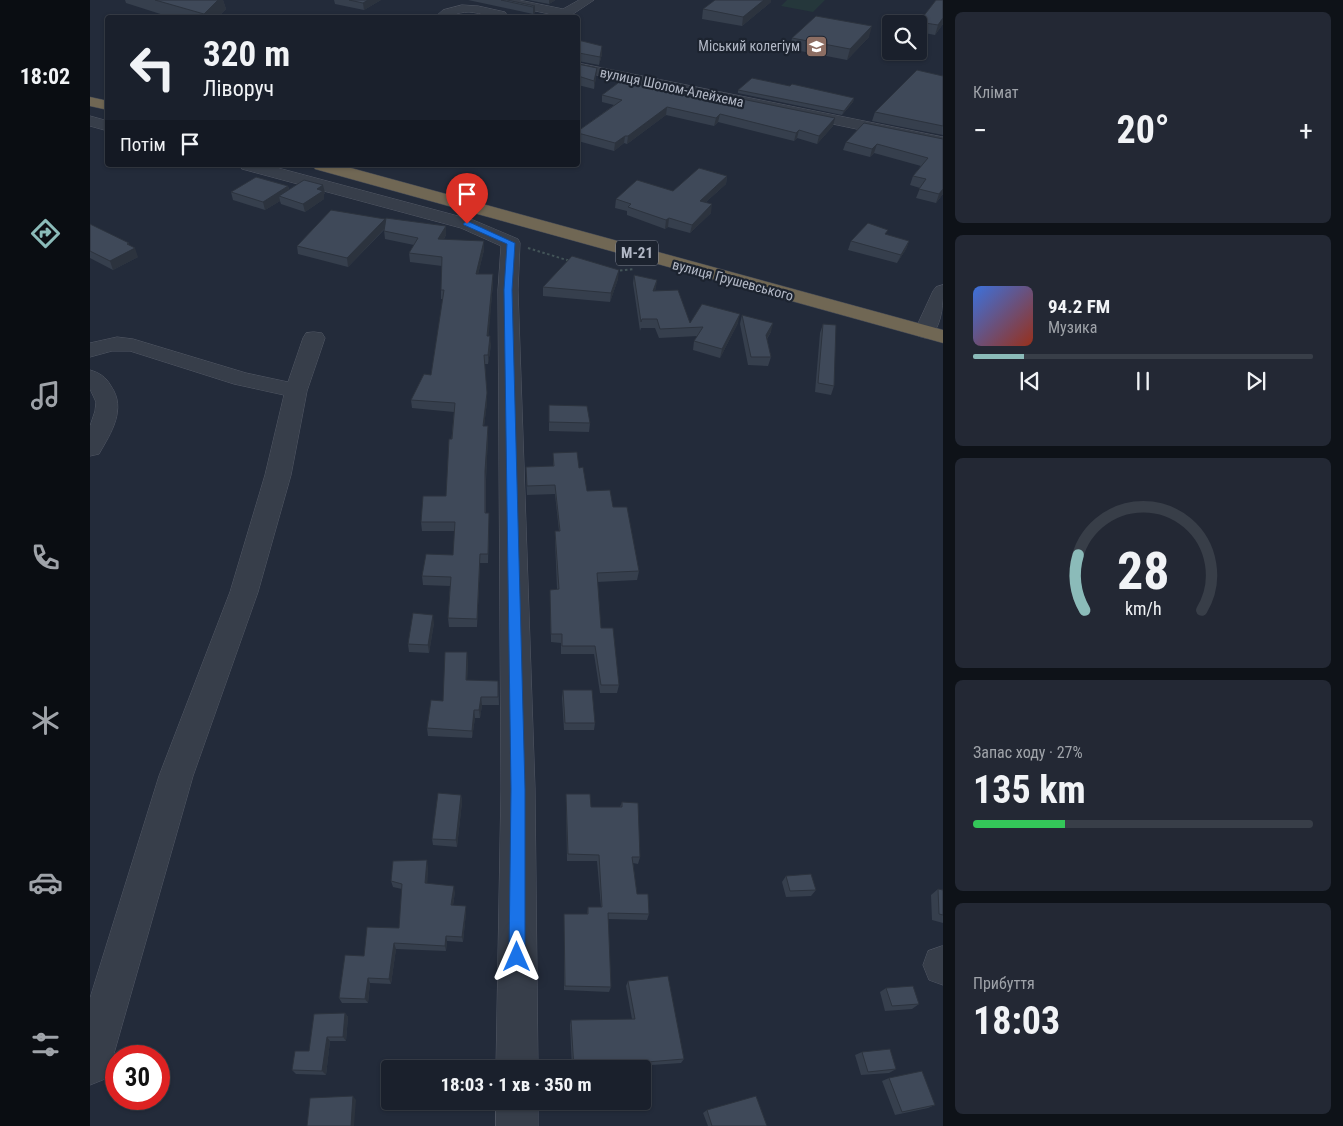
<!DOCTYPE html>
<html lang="uk">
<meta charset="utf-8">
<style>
:root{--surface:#1a202c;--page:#232834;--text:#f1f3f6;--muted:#9fa3a9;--line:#383e48;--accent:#8bbbb9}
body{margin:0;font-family:"Roboto Condensed",sans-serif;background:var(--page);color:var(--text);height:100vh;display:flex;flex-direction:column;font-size:19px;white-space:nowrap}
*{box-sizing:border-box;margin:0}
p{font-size:16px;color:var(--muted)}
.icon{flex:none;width:28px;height:28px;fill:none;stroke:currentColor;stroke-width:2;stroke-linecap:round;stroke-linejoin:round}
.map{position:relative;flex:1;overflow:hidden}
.sheet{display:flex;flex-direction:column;gap:12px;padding:12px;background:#0e1218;width:400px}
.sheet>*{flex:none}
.hud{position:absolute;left:15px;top:15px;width:475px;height:152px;border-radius:5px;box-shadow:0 1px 4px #0004,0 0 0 1px var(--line);background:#1a202c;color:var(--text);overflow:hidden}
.buttons{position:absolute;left:792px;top:15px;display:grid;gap:10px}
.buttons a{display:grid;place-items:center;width:45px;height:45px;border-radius:5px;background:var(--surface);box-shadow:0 1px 4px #0004,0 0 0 1px var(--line);font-size:25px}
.speed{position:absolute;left:15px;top:1045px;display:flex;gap:10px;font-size:25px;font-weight:700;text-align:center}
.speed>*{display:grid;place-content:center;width:65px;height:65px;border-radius:50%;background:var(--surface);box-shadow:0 1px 4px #0004,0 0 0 1px var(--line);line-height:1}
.speed .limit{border:8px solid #d22;background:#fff;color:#111}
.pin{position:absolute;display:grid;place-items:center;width:42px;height:42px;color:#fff;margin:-51px -21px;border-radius:50% 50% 50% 0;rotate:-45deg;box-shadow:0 0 5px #0007}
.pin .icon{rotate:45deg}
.me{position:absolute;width:55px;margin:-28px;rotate:0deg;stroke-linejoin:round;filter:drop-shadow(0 0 4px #0008)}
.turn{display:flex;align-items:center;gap:18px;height:105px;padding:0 15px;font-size:22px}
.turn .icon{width:65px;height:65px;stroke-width:2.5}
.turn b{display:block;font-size:35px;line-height:42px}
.then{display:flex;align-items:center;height:48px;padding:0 15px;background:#0003;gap:10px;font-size:19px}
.big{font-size:38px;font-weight:700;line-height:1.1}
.sheet .card{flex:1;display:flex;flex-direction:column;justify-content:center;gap:8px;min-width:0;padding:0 18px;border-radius:8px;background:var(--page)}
.sheet .dial{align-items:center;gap:0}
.dial svg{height:130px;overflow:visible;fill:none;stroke:var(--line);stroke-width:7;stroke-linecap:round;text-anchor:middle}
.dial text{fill:var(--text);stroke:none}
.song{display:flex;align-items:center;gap:15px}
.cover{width:60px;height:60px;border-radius:8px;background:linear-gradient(135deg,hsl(220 70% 55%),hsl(10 70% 35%))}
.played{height:5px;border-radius:2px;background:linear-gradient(90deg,var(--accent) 15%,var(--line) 15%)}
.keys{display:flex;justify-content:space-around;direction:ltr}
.heat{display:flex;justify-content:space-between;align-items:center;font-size:28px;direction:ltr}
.charge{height:8px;border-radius:4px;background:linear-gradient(90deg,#34c759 27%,var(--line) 0)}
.trip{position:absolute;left:291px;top:1060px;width:270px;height:50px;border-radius:5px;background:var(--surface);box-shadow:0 1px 4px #0004,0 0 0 1px var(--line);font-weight:700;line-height:50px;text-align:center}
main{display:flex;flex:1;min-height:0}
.tab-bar{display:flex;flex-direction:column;width:90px;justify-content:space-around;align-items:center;background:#0a0d12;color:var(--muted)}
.tab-bar .icon{width:35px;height:35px}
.tab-bar .current{color:var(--accent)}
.tab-bar b{font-size:22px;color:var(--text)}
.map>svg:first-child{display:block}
</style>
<main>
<nav class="tab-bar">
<b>18:02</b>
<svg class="icon current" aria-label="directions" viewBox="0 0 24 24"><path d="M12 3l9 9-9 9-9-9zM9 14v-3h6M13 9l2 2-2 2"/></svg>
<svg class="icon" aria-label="music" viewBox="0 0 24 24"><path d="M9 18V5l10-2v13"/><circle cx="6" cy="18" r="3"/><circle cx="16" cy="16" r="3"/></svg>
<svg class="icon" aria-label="phone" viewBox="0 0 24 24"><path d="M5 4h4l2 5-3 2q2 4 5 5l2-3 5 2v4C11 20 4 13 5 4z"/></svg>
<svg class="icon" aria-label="climate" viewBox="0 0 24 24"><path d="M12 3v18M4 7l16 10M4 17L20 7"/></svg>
<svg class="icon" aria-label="car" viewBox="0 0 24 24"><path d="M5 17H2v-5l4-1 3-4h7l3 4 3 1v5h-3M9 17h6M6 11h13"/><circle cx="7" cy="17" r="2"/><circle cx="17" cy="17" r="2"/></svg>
<svg class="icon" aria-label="filters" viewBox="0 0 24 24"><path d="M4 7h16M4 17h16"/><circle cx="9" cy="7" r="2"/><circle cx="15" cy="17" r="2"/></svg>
</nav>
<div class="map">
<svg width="853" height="1126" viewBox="0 0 853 1126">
<rect width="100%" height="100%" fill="#232b3a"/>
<path fill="#25373b" d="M697 0H735L723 12 691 6Z"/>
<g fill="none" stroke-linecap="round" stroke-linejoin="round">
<defs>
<path id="minor" d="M406 0H429L473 9 489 0H504L477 18H461L464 15 408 3Z
M372 5 388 6 415 12 417 15 416 18C403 18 392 13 379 12 367 12 357 18 344 18L353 10Z
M488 63 853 137V147L488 71Z
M0 116 18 121V131L0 126Z
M150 165H177L383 220 428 239 430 243 428 290 445 789 448 1069H406L411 789 408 290 411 246 371 228 152 169Z
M853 285C853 304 853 320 842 336L835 338 828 336 824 332 843 291 846 287Z
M224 332 232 333 235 338 217 391 201 475 168 592 103 776 21 1064 15 1079 0 1085V998L69 776 140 592 175 475 194 395 144 384 40 351H22L0 357V343L27 337 43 339 156 373 198 382 213 338 216 333Z
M0 370C10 373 16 377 21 386 37 409 21 433 9 454L0 456V426L5 411 6 402 0 389Z
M852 946H853V985L839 980 833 965 838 951Z
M406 1101H448V1126H406Z"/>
<path id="highway" d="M0 97 18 101V110L0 106Z
M223 165H250L853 330V343L225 169Z"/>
</defs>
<use href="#minor" stroke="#525865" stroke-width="1"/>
<use href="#highway" stroke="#424855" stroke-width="1"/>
<path stroke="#435458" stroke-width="2" stroke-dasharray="2.5 2.5" stroke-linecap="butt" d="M438 248 480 261
M525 271 544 269"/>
<use href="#minor" fill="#373e4a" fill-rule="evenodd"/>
<use href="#highway" fill="#706754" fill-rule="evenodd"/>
</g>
<path fill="#363f4d" d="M35 0H133L136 9 127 18H83L36 3Z
M244 0H291L274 10 245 4Z
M378 0H411L445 6V13L443 14Z
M438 0H465L464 1 459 4Z
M681 2 652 26 612 19 613 9Z
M829 22 853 24 845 35 829 32 828 24Z
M779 37 757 60 700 49 702 38Z
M488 40 512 54 509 65 488 61Z
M488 64 506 77 504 89 488 85Z
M853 76V135L782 121 785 112Z
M700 86 764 98 763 102 752 115 648 93V90Z
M512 95 629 104 743 126 727 144 707 138 704 141 628 122 624 126 576 115 537 144 534 143 524 151 488 141V131L524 105 512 102Z
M853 139V194L846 203 826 198 830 188 820 185 823 176 831 166 784 153 780 157 753 150 756 142Z
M637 176 636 184 616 202 621 213 600 233 578 227 575 229 537 215V211L525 208 526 199 583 191Z
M198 186 199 189 235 193 234 194V199L215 212 191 204 190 201 175 210 143 200 141 192Z
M295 219 356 226V235L354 239 394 250 388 274 403 283 398 336 401 345 398 364H395L397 402 394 426 398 435 396 480V513H399V522L398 563H390L387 627H359L358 618 360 586 333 585 332 576 363 555 365 531H332L331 522 356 496 364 412 322 408 321 400 341 375 353 299H351V290L352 266 320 262 319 253 324 245 295 239 294 230 258 267 208 254 207 246Z
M0 224 48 257 23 270 0 258Z
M796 235 819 241 816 249 807 263 758 250 761 241Z
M544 275 567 280 565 291 600 323H648L630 358 603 350 604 341 608 336 569 338 565 328H551L550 331 543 283Z
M528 279 520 302 453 296V287Z
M652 315 681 332 677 339 681 357 678 366 658 365 650 324Z
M733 324 744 386 741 395 725 392 730 333Z
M459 405 500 423 499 432 459 431Z
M463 453 489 468 497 491 523 507 549 571 547 580 507 582 511 628 529 685 527 693H510L504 654H471V643L461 642 460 590 467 589 465 540V531H469L465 494 437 495 436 476V467L463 466Z
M344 623 339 653 319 652 318 644Z
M378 660 377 680 408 681 409 705H392L390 718H385L382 738 338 736 337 728Z
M473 690 505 723 504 730H474L472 698Z
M476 794 501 807H530L532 802 550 857 548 864 543 863 547 894 559 914 557 920 518 919 521 987 519 992 474 990V914H497L498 907H511L507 861H477L476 801Z
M371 795 372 802 367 847 343 845 342 839Z
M338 867 337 883 365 892 363 905 376 912 373 942 357 941 356 951 306 949 301 984 280 983 278 1003H252L249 998 274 956 309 928 312 889 303 887 301 881Z
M696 876 726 890 721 896 696 897 692 882Z
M848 889 853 890V923L842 920 841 895Z
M538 981 594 1059 591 1063 532 1067V1069H482L480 1025 481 1020 542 1019 536 986Z
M796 988 829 1004 822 1009 795 1011 790 992Z
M255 1013 258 1017 256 1041H240L236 1075 206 1074 202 1070 219 1051Z
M772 1052 806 1069 799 1073 771 1075 765 1055Z
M799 1078 845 1105 838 1108 805 1115 792 1081Z
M617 1110 677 1126H618L613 1113Z"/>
<path fill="#2c333e" d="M128 0H133L136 9 127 18H114V14Z
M278 0H291L274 10 273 3Z
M459 0H465L464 1 459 4Z
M674 0H681V2L652 26 653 17Z
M445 6V13L443 14V7Z
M853 18V24L845 35 848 25Z
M782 26 779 37 757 60 760 49Z
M512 46V54L509 65 510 57Z
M507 68 506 77 504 89V81Z
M764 98 763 102 752 115 754 111Z
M577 107 576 115 537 144 538 136Z
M630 114 628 122 624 126 626 118Z
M745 118 743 126 727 144 729 136Z
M709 130 707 138 704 141 706 133Z
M535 136 534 143 524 151 525 143Z
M787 144 784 153 780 157 782 149Z
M637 176 636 184 608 209 610 201Z
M233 185 235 193 234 194V199L215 212 213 204 227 189Z
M198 186 200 194 189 196 190 201 175 210 173 202Z
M853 189V194L846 203 849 194Z
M622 204 621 213 600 233 602 225Z
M579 218 578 227 575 229 576 220Z
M295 219 296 227 258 267 257 258Z
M356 226V235L349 247 348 239Z
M394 241V250L386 283V274Z
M819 241 816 249 807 263 811 255Z
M39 243 42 250 45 248 48 257 23 270 20 261 37 244Z
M529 270 528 279 520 302 521 293Z
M403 274V283L398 345 397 336Z
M567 280 566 288 561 299 563 291Z
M650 314 648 323 630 358 632 349Z
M683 323 681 332 673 344 676 335Z
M400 336 401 345 398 364V355Z
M397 393V402L393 435V426Z
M398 426V435L396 480 395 471Z
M390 554V563L387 627V619Z
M343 615 344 623 339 653 338 645Z
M377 652 378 660 377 688 376 680Z
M391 697 392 705 390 718 389 710Z
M384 710 385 718 382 738V731Z
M371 795 372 802 367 847 366 840Z
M337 860 338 867 337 889 335 883Z
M364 886 365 892 362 911 361 905Z
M376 906V912L373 942 372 937Z
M356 936 357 941 356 951 355 946Z
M304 943 306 949 301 984 299 979Z
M278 978 280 983 278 1003 275 999Z
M255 1013 258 1017 256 1041 253 1037Z
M237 1037 240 1041 236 1075 232 1071Z
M263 1096 266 1100 264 1126H261Z"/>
<path fill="#3f4959" stroke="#2c333e" d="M65 0H128L114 14Z
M259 0H278L273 3Z
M411 0H417L445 6 443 7Z
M625 0H674L653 17 613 9Z
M846 0H853V18L848 25 829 22Z
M726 16 782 26 760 49 702 38Z
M488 40 512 46 510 57 489 53 488 54Z
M488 64 507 68 504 81 488 76Z
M827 70 853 76V126L785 112Z
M662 78 700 86 702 84 764 98 754 111 648 90Z
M532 80 629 104 637 96 745 118 729 136 709 130 706 133 630 114 626 118 577 107 538 136H535L525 143 488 133V131L532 100 512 95Z
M774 123 853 139V189L849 194 829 189 836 179 823 176 838 158 787 144 782 149 756 142Z
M609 168 637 176 610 201 622 204 602 225 579 218 576 220 538 207 541 204 526 199 547 180 583 191Z
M166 177 198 186 173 202 141 192Z
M214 180 233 185 227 189 233 191 213 204 189 196Z
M241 210 295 219 257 258 207 246Z
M296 218 356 226 348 239 394 241 386 274H403L397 336H400L398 355H394L397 393 393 426H398L395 471V513H399L398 554H390L387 619 358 618 361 577 332 576 336 554 363 555 365 522H331L333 496H356L359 439H362L365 403 321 400 334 374 341 375 354 290H351L352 257 319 253 328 238 294 231Z
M778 223 798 230 795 234 819 241 811 255 761 241Z
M0 224 39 243 37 244 45 248 20 261 0 251Z
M482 256 529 270 521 293 453 287Z
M544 275 567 280 563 291 588 290 600 323 612 304 650 314 632 349 604 341 613 327 570 329 567 319H552L551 322Z
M652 315 683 323 676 335 681 357H661Z
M733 324 746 325 744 386 728 383Z
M459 405 497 406 500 423 459 422Z
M487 452 489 468 493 467 497 491 520 490 523 507H537L549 571 507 573 511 628H523L529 685H511L505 646H472V634H461L460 590 469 589 465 531H470L465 485 437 486 436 467 464 466 463 453Z
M323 613 343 615 338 645 318 644Z
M355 652H377L376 680 408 681V697H391L389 710H384L382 731 337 728 341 700 353 701Z
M473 690H502L505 723H475Z
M348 793 371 795 366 840 342 839Z
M476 794H500L501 807H532V802L548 803 550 857H542L547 894H558L559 914 518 913 521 987 475 986 474 914H498V907H512L509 855 478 854Z
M337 860 335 883 364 886 361 905 376 906 372 937 356 936 355 946 304 943 299 979 278 978 275 999 249 998 255 955 274 956 277 927 309 928 312 884 301 881 303 861Z
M721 874 726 890 700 891 696 876Z
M848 889 853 890V915L849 914Z
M578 976 594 1059 532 1064V1069H484L481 1020 545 1019 538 981Z
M823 986 829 1004 802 1006 796 988Z
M255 1013 253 1037H237L232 1071 202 1070 205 1051H219L224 1014Z
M800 1049 806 1069 778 1072 772 1052Z
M832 1071 845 1105 812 1112 799 1078Z
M263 1096 261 1126H217L220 1098Z
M666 1096 677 1126H622L617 1110Z"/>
<path fill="#1a73e8" stroke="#114b97" d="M377 221 425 243 422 290 435 789V957L433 962 427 965 422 962 419 957 421 789 414 290 417 244 374 225 373 224Z"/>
<defs>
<symbol id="school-square" viewBox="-11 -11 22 22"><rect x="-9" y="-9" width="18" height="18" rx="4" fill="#8d6e63" stroke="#1c232f"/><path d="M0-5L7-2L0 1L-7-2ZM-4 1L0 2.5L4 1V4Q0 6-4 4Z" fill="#fff"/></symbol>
</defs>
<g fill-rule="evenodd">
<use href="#school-square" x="714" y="34" width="25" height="25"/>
</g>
<g text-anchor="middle" stroke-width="4.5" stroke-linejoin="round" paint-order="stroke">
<g font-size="14" fill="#b2b8c6" stroke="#1c232f" text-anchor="end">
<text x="710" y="51">Міський колегіум</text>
</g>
<g font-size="14" fill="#b2b8c6" stroke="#1c232f">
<text transform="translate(582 87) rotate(12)" y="5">вулиця Шолом-Алейхема</text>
<text transform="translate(643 280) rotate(15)" y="5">вулиця Грушевського</text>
</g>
<rect fill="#1c232f" stroke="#858b99" stroke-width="1" x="526" y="240.5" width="42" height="25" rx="4"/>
<g font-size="15" font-weight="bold" fill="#b2b8c6">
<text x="547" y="258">М-21</text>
</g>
</g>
</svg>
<div class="buttons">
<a><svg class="icon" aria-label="search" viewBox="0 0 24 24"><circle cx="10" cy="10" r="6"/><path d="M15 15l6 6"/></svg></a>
</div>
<div class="speed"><div class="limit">30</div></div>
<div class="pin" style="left:377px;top:224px;background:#d93025"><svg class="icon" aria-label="arrive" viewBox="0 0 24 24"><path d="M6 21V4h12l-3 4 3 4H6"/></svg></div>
<svg class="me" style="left:427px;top:957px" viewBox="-20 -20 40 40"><path d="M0-17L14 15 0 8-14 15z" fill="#1a73e8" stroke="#fff" stroke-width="4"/></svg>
<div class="trip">18:03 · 1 хв · 350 m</div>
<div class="hud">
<div class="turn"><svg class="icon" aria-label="left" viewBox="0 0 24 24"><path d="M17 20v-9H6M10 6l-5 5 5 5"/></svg><div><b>320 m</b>Ліворуч</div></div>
<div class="then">Потім<svg class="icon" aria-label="arrive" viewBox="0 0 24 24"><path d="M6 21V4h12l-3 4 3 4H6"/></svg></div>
</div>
</div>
<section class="sheet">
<div class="card"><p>Клімат</p>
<div class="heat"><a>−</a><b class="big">20°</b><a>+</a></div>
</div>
<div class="card">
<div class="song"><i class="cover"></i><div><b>94.2 FM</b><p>Музика</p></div></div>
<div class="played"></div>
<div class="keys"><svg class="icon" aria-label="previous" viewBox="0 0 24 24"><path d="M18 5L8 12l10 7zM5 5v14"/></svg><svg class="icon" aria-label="pause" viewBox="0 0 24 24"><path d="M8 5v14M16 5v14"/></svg><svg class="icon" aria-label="next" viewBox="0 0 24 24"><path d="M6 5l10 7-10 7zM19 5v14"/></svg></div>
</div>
<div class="card dial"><svg viewBox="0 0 100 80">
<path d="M14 69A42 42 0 1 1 86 69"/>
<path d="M14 69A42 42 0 0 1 10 35" stroke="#8bbbb9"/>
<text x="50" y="56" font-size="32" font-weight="700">28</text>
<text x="50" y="72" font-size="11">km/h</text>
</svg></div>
<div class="card"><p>Запас ходу · 27%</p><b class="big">135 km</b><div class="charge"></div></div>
<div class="card"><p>Прибуття</p><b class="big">18:03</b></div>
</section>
</main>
